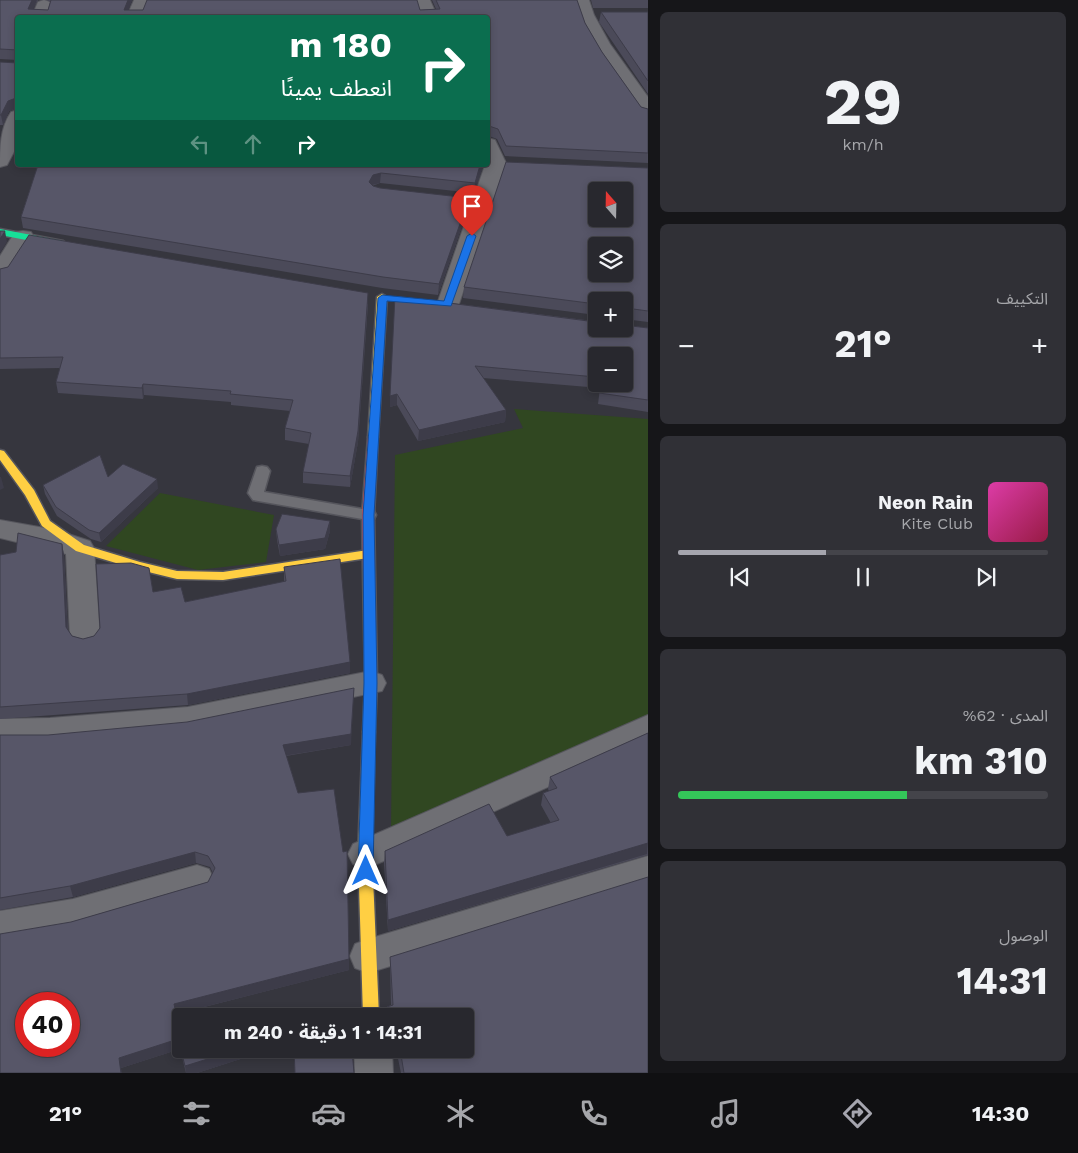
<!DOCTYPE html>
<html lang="ar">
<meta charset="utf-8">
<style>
:root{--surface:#28282e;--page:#303036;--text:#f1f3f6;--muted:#a5a6aa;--line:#44444a;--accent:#a5a5ae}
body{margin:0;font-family:"Work Sans","Noto Sans Arabic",sans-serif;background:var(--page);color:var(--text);direction:rtl;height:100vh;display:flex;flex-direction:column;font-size:19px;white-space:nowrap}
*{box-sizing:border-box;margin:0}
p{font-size:16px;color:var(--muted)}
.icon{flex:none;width:28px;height:28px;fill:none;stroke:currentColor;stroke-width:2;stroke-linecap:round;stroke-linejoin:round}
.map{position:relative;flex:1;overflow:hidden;direction:ltr}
.drawer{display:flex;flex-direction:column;gap:12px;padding:12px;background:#161619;width:430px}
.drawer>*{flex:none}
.guide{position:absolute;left:15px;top:15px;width:475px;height:152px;border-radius:5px;box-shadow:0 2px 8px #0003,0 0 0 1px var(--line);direction:rtl;background:#0b6e4f;color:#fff;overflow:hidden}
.needle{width:32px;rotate:340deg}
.fabs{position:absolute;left:588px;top:182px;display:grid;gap:10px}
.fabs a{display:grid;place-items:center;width:45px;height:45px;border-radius:5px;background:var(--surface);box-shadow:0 2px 8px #0003,0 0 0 1px var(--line);font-size:25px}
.speed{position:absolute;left:15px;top:992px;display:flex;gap:10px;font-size:25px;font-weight:700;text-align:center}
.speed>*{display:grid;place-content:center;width:65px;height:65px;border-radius:50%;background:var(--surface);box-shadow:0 2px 8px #0003,0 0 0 1px var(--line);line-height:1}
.speed .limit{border:8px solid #d22;background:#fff;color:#111}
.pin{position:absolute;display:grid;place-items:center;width:42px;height:42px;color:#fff;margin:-51px -21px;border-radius:50% 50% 50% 0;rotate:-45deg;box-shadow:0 0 5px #0007}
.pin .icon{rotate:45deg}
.me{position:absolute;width:55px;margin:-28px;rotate:0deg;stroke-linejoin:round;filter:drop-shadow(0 0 4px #0008)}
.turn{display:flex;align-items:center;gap:18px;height:105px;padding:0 15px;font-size:22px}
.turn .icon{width:65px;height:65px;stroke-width:2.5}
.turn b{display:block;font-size:35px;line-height:42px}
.lanes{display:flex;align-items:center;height:48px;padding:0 15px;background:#0003;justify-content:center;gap:25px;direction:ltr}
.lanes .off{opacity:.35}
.big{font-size:38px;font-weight:700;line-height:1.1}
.drawer .tile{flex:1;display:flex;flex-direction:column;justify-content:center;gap:8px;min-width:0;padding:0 18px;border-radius:8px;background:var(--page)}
.drawer .dial{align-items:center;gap:0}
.dial b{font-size:65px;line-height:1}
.song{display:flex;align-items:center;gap:15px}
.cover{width:60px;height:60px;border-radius:8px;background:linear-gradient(135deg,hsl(320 70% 55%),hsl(340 70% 35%))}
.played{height:5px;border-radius:2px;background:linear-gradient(90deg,var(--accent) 40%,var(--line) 40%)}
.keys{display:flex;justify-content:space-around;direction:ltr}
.heat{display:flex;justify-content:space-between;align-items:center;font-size:28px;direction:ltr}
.charge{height:8px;border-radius:4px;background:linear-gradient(90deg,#34c759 62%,var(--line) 0)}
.trip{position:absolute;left:172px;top:1008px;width:302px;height:50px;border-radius:5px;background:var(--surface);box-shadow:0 2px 8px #0003,0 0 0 1px var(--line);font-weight:700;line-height:50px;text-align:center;direction:rtl}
.tabs{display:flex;height:80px;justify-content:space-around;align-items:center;background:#101012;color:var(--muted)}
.tabs .icon{width:35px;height:35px}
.tabs .on{color:var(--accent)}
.tabs b{font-size:22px;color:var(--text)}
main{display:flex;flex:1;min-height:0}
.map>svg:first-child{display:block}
</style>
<main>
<section class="drawer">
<div class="tile dial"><b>29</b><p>km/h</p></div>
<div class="tile"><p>التكييف</p>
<div class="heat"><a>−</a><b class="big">21°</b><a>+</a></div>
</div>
<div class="tile">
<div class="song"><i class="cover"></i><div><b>Neon Rain</b><p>Kite Club</p></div></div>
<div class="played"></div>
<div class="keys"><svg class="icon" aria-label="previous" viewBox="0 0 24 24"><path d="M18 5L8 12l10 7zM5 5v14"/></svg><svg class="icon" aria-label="pause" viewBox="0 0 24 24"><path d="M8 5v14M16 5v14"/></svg><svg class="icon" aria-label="next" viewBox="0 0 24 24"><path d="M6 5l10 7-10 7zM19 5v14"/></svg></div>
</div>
<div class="tile"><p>المدى · 62%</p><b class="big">310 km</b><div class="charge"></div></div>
<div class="tile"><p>الوصول</p><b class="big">14:31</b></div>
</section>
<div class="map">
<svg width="648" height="1073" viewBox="0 0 648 1073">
<rect width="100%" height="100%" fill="#36363e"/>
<path fill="#304721" d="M514 409 648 419V725L391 832 395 455 523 428Z
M160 493 274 515 266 562 198 570 106 546Z"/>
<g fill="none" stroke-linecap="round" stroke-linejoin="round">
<defs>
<path id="lane" d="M262 466 267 467 270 471 264 492 368 510 374 511 376 515 374 519 368 520 253 500 248 493 257 467Z"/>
<path id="street" d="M44 0 50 2 52 5 48 18H31L38 2Z
M134 0H150L143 18H126Z
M414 0H430L438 18H421Z
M573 0H589L594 15 610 44 648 97V118L641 116C616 80 586 43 573 0Z
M18 110V144L7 165 0 167C0 148 0 128 11 112Z
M488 138 495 140 506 163 459 304 456 309 448 311 440 309 437 304 485 165H488Z
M23 231 31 232 34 237 8 277 0 279V256L15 232Z
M0 520 56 530 90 541 94 548 100 638 95 646 85 649 75 646 70 638 66 554 0 538Z
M371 671 382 675 386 683 382 691 188 731 50 744 0 745V719L50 718 188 707Z
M648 715V742L377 864 365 869 353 864 348 854 353 844Z
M648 856V886L368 973 355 968 350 956 355 944 368 939Z
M197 865 209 869 214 880 209 891 73 931 0 943V911L73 899Z
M354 1049H392L393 1073H355Z"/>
<path id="fast" d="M0 229 63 241 67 244 63 247 0 235Z"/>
<path id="slow" d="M382 294 387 297 378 437 373 440 368 437 377 297Z
M0 450 4 451 34 490 50 521 84 545 140 562 177 571 223 572 368 550 374 554 368 558 223 580 177 579 136 569 76 551 42 526 25 495 0 460Z
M369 727 374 728 375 732 372 854 379 1016H363L358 854 363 732 364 728Z"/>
<path id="jam" d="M373 434 378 437 374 515 377 683 375 732 374 736 369 737 364 736 363 732 365 683 362 515 368 437Z"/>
</defs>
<use href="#lane" stroke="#55555c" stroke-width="3"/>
<use href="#street" stroke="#55555c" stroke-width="2"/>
<use href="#fast" stroke="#55555c" stroke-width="3"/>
<use href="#slow" stroke="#55555c" stroke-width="3"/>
<use href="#jam" stroke="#55555c" stroke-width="3"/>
<use href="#lane" fill="#6f6f74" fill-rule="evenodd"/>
<use href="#street" fill="#6f6f74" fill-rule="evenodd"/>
<use href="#fast" fill="#16e098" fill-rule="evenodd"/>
<use href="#slow" fill="#ffcf43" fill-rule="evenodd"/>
<use href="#jam" fill="#f24e42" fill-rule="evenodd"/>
</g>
<path fill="#4b4a59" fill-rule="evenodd" d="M0 0H38L33 9 48 10 50 2 47 0H132L128 10H420L436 9 432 0H577L585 23 602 52 641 107 648 109V163L505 156 497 139 489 136 18 60 0 59Z
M591 0H648V8H593Z
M601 12H648V94L599 22Z
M0 62 18 63V108L9 111 3 125H0Z
M36 165H482V169L474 193 380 183 372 186 468 209 438 295 382 288 23 228 21 217 38 165Z
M648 168V322L624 319V321V301H596V315L463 298 464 287Z
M0 269 368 304 358 442 350 487 303 483V472L309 444 285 440V428L290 411 231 405V402L144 395 143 399 58 393 56 382 60 368 0 369Z
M395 296 648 328V412L598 404 600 388 483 378 506 410 505 422 418 441 397 405 390 407ZM596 356 624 384H596Z
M108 477 158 488 101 542 91 539 57 516 45 494 43 485Z
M330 521V531L325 549 280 556 277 540 276 529Z
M62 544 64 555 68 630 72 636 83 639 94 636 153 592 185 602 284 582V567L350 673 188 705 0 719V555Z
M648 733V855L388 931 384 863 385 851 507 836 551 823 541 805 543 793 549 791 548 789 550 777Z
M0 735 351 745 286 756 349 959V970L177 1014 181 1049H272L197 1073H186L180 1049 121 1068 71 922 208 882 213 873 210 867 196 863 73 897 0 910Z
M390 957 648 1073H401L396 1049H466V1016H387V1007L391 1005 390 968Z"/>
<path fill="#3d3c49" d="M32 0H38H37L30 18 28 9Z
M128 0H132L126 18 124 10Z
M16 98 17 108 9 111 3 125 1 115 8 101Z
M489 126V136L488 137V128Z
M480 165H482V169L474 193 475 183Z
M381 173 380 183 372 185 368 192 369 182 373 175Z
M469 198 468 209 438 295 439 284Z
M5 231 7 242 0 253V239Z
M368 293 358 442 350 487V476Z
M143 384 144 395 143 399 142 388Z
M397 394V405L390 407V396Z
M506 410 505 422 418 441 419 430Z
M0 477H1L4 488 0 490Z
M157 479 158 488 101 542 99 533Z
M330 521V531L325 549 280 556 279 545Z
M62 544 64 555 68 638 66 627Z
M350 662V673L188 705 187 694Z
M354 688 351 745 283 756V745Z
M648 843 647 854 388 931V920Z
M195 852 196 863 73 897 70 886Z
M349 959V970L176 1014 174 1004Z
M178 1039 180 1049 121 1068 122 1073H121L119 1058Z
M240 1049H272L197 1073H186L185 1066Z"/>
<path fill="#575668" stroke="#3d3c49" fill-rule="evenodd" d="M0 0H32L28 9 48 10 51 0H128L124 10H143L147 0H417L420 10 440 9 436 0H577L585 23 602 52 641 107 648 109V153L506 146 498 129 489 126 488 128V18H18V50L0 49Z
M601 12H648V81Z
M0 62 18 63V100L16 98 8 101 1 115H0Z
M506 162 648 168V311L626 308 624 316V301H596V304L464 287ZM596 191H624V219H596ZM596 246H624V274H596Z
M38 165H480L475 183 381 173 373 175 369 182 373 186 380 188 469 198 439 284 383 277 21 217Z
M0 231H5L0 239Z
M29 235 368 293 358 431 350 476 303 472 311 433 285 428 293 400 230 394 231 391 143 384 142 388 56 382 63 357 0 358V269L8 267Z
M395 296 596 322V329H624V325L648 328V400L599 393 601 384H624V356H596V377L475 366 506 410 419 430 397 394 390 396Z
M100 455 108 477 123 464 157 479 99 533 89 530 56 507 43 485Z
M282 514 330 521 325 538 279 545 276 529Z
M18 533 62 544 66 627 72 636 83 639 94 636 100 628 96 564 131 563 149 568 153 592 181 587 185 602 286 581 284 567 340 559 350 662 187 694 0 707V555L16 552Z
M354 688 351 734 283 745 298 793 334 789 343 852 347 851 349 959 174 1004 181 1035V1049H240L185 1066 178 1039 119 1058 121 1073H0V934L71 922 208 882 215 868 208 856 195 852 70 886 0 898V735H48L187 722ZM26 1004H69V1046H26Z
M648 733V843L388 920 385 851 489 804 507 836 559 820 543 793 557 788 550 777Z
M648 877V1073H404L400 1049H466V1016H389L387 1007 393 1005 390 957Z
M349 1008 350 1016H305Z
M294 1049H352L354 1073H295Z"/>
<path fill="#1a73e8" stroke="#114b97" d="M472 233 476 236 451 306 387 301 374 515 377 683 373 871 371 875 366 877 361 875 358 871 364 683 363 515 378 298 382 295 444 301 467 236Z"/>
</svg>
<div class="fabs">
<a><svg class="needle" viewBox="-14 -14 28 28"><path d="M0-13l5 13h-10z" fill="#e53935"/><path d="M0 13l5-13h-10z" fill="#a5a6aa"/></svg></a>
<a><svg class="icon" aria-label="layers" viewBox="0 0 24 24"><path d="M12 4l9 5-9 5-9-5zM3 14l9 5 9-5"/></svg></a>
<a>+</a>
<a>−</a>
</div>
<div class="speed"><div class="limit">40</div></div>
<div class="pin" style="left:472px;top:236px;background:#d93025"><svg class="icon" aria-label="arrive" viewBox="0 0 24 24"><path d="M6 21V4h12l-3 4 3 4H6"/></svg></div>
<svg class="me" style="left:366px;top:871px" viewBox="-20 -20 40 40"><path d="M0-17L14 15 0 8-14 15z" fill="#1a73e8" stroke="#fff" stroke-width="4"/></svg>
<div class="trip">14:31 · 1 دقيقة · 240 m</div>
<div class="guide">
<div class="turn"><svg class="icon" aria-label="right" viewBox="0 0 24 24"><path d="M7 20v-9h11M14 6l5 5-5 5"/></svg><div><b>180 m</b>انعطف يمينًا</div></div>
<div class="lanes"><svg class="icon off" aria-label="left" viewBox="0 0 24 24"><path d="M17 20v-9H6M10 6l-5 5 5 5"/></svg><svg class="icon off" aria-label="ahead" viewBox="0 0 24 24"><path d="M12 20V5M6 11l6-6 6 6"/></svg><svg class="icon" aria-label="right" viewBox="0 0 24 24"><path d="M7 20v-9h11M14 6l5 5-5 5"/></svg></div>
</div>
</div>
</main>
<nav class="tabs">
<b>14:30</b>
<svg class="icon on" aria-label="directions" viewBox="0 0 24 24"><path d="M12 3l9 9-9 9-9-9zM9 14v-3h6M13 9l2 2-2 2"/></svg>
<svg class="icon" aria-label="music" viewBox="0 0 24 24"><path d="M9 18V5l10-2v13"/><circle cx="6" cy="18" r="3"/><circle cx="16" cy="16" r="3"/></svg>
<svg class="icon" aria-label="phone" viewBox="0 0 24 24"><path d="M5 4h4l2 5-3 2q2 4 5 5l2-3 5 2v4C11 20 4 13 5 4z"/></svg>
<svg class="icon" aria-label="climate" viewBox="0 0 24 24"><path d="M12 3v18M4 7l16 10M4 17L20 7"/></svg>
<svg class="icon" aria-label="car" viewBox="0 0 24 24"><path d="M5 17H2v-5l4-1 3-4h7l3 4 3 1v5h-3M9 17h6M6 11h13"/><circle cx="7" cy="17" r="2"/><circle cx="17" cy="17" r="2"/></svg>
<svg class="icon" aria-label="filters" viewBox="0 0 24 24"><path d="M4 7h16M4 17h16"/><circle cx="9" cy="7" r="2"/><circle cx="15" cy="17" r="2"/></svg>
<b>21°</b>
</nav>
